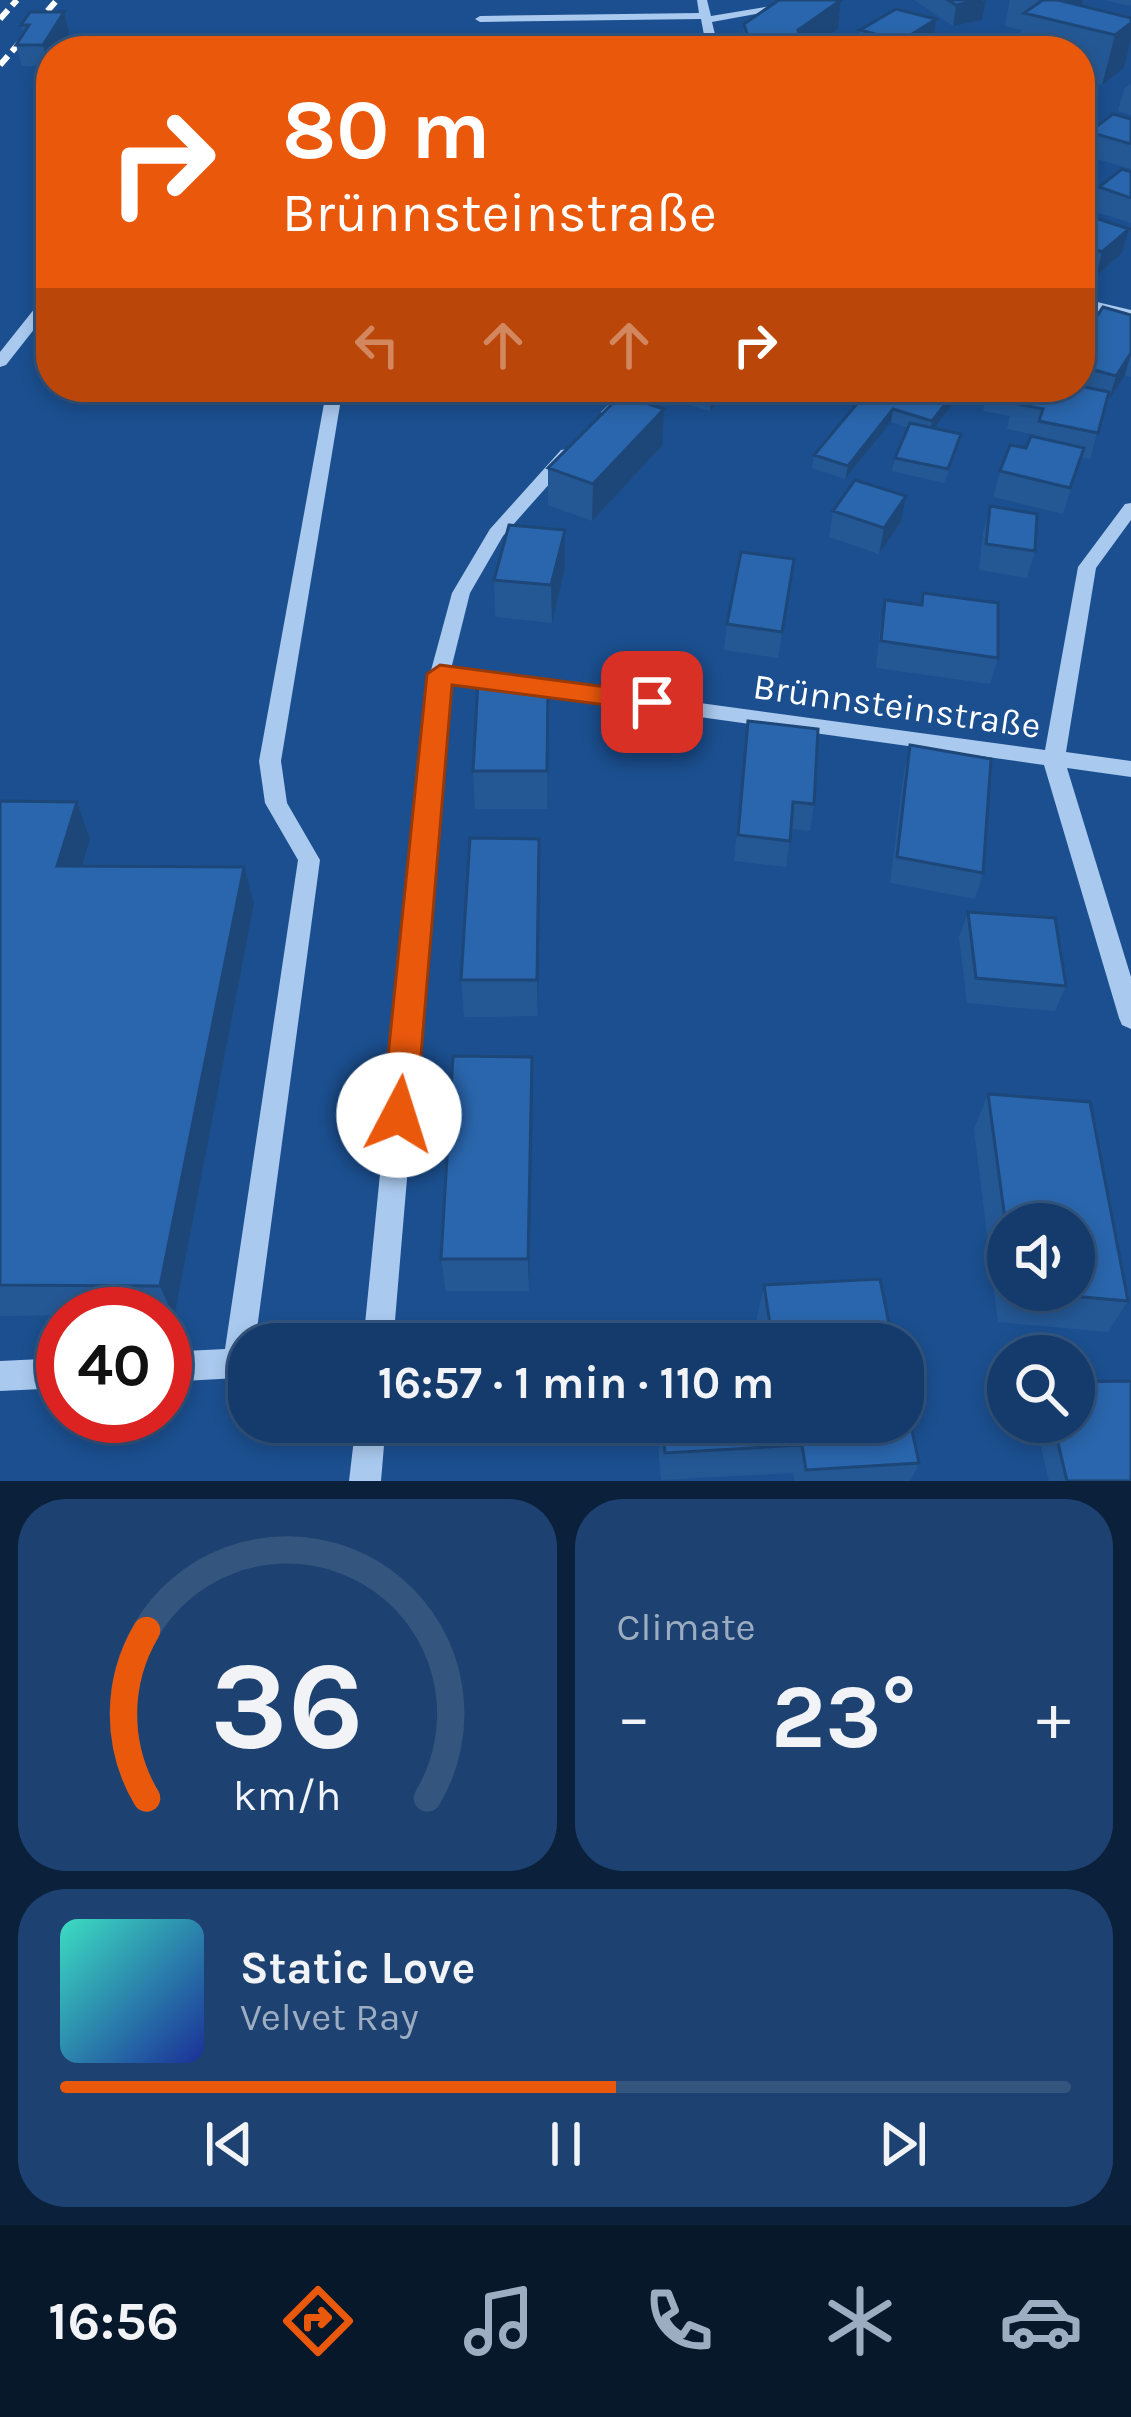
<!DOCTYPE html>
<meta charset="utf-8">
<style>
:root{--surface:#143b6b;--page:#1d4271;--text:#f1f3f6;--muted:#9dadc1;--line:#33557e;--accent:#ea580c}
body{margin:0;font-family:Karla,sans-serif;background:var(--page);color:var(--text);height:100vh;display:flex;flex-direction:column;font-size:45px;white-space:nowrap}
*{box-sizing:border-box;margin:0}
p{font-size:39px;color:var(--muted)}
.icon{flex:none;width:66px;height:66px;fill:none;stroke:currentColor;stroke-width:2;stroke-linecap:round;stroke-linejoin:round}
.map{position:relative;height:1481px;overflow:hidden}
.side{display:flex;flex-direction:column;gap:18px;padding:18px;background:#0b203b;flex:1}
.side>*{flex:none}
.banner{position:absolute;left:36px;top:36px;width:1059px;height:366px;border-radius:48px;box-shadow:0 6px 18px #0003,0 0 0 3px var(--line);background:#ea580c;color:#fff;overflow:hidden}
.buttons{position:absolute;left:987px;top:1203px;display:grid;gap:24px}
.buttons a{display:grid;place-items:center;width:108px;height:108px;border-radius:50%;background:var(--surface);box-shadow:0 6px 18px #0003,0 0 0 3px var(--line);font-size:60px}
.speed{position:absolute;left:36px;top:1287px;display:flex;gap:24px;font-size:60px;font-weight:700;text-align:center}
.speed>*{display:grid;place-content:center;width:156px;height:156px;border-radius:50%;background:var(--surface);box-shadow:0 6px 18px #0003,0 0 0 3px var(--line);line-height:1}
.speed .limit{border:18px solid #d22;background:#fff;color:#111}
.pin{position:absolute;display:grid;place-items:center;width:102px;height:102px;color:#fff;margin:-51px;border-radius:24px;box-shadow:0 6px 18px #0006}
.me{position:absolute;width:132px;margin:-66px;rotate:5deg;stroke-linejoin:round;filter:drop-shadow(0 0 9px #0008)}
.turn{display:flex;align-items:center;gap:42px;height:252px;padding:0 48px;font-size:54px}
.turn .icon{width:156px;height:156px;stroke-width:2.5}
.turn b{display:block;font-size:84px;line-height:102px}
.lanes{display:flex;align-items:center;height:114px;padding:0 48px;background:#0003;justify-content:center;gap:60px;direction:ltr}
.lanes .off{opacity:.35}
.big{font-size:90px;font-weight:700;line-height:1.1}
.side .card{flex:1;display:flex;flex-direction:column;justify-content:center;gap:18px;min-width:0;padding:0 42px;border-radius:48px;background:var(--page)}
.side .dial{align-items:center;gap:0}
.dial svg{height:312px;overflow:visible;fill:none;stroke:var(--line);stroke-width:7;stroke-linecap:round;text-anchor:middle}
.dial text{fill:var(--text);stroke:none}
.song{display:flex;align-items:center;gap:36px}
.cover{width:144px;height:144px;border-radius:18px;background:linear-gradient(135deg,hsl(170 70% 55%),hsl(230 70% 35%))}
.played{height:12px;border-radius:6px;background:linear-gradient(90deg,var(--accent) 55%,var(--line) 55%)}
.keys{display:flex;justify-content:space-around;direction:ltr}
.heat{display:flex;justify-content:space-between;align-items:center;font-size:66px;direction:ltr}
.side .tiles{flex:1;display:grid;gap:18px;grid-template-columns:1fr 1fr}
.card:last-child{grid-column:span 2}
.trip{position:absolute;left:228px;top:1323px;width:696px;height:120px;border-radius:48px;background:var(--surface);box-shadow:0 6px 18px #0003,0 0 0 3px var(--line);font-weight:700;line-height:120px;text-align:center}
.tab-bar{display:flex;height:192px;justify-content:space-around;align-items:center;background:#08182b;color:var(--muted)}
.tab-bar .icon{width:84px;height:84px}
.tab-bar .active{color:var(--accent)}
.tab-bar b{font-size:54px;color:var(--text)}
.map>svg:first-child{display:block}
</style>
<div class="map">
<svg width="1131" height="1481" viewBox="0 0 1131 1481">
<rect width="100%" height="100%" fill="#1b4f8f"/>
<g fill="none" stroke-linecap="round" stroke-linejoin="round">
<path fill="#a9c9ee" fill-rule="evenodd" d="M697 0H707L711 16 808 0H832L712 22 719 51H707L701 19 480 22 475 19 480 16 699 13Z
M51 248 50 309 6 365 0 367V352L35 308 44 252Z
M1080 298 1131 310V320L1080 307Z
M327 387H343L281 761 287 803 320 860 255 1344H249L248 1373 238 1378 165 1382V1352L225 1349 298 860 265 803 259 761Z
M627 387H644L613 420H601V412Z
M567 449 576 454 503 536 470 593 451 669 1045 750 1078 567 1125 504 1131 503V520L1096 568 1066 752 1131 761V777L1067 768 1131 977V1029L1122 1025 1119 1018 1044 765 449 682 393 1344H363L430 674 452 593 490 529 561 450Z
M63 1358V1388L0 1391V1361Z
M356 1422H386L381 1481H349Z"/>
<path stroke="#fff" stroke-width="6" stroke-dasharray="12 6" stroke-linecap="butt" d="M0 19 17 0
M0 65 57 0"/>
</g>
<path fill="#245895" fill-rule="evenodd" d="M841 0 838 29 808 51H741L744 24Z
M914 0H986L982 20 953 26Z
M1010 0H1083L1082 6 1131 18V40L1124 68 1102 85 1080 79V51H1016L1021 30 1005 26Z
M1105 0H1131V5L1129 6Z
M30 12 69 33 51 51V62L48 66H22L16 45 24 34 21 25Z
M936 19 933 40 915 51H858L860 30Z
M1131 83V115L1118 111 1124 89Z
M1131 119V169L1083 155 1089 132Z
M1131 172V223L1092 211 1099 187Z
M1080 213 1129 229 1122 253 1096 276 1080 271Z
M1131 315V377L1125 375 1108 402 1106 401 1090 459 1081 457 1063 514 993 497 1000 471 1026 448 1035 435 1007 429 1010 416 983 411 989 387H1080L1082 338Z
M667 387H729L710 411 666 398Z
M871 387H963L961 393 934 428 958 447 944 483 892 471 895 458 908 428 891 422 845 479 812 468 814 455Z
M662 446 592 521 548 505V468Z
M990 506 1035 551 1027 578 979 570 983 533Z
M833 511 901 522 879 554 829 537Z
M794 559 778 658 724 650 727 624Z
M565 568 552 623 495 617 494 580Z
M923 593 998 658 990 684 876 668 880 627 885 600 920 605Z
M548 682 547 809H475L473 771Z
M910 745 983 873 975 899 890 883 904 771Z
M745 748 814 804 810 831 791 829 786 867 734 861Z
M0 801 77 802 90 839 83 866 254 904 174 1318 165 1317V1314L0 1316Z
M539 839 538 1016 464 1017 461 980Z
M968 912 1066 986 1055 1011 967 1003 959 937Z
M532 1057 529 1291H446L441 1259Z
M988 1094 1128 1301 1108 1332 998 1322 974 1129ZM1008 1224 1074 1290H1008Z
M764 1285 893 1344H760L757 1317Z
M656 1422H903L919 1463 910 1481H794L793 1473 661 1480Z
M1035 1422H1074L1131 1481H1049Z"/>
<path fill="#1d4779" d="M841 0 838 29 808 51H795L798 30Z
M986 0 982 20 953 26 956 5Z
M1057 0H1083L1079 18Z
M64 12 69 33 57 51H51V62L48 66 43 45Z
M936 19 933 40 915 51H899L901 41Z
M1131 23V40L1124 68 1102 85 1115 35Z
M1129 229 1122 253 1096 276 1102 252Z
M1131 353 1125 375 1108 402 1116 376Z
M712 387H729L710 411Z
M959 387H963L961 393 929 435 932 421Z
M664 409 662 446 592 521 593 484Z
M893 409 891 422 845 479 848 466Z
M906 496 901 522 879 554 884 528Z
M565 530V568L552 623 551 585Z
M77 802 90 839 72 903 57 866Z
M539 839 540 876 538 1016 537 980Z
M244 867 254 904 174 1318 160 1286Z
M532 1057 533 1092 529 1291 528 1259Z"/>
<path fill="#2a66ad" stroke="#1d4779" stroke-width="3" d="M779 0H841L798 30 805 51H752L744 24Z
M948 0H982L956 5Z
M1043 0H1058L1131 18V23L1115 35 1024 13Z
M896 9 936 19 901 41 860 30Z
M30 12H64L43 45H16L29 25H21Z
M945 39 984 43 983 51H930L931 48 942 49Z
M114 48H163L162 51H113Z
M1113 114 1131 119V144L1089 132Z
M1122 169 1131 172V198L1099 187Z
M1080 213 1129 229 1102 252 1080 244Z
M1103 307 1131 315V353L1116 376 1080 366V358L1092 341 1082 338Z
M1080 386 1109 392 1098 433 1039 421 1043 409 1013 403 1018 391 999 387Z
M871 387H959L932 421 893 409 848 466 814 455Z
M621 395 664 409 593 484 548 468Z
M910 423 961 434 948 469 895 458Z
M1031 436 1084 448 1070 488 1000 471 1010 445 1026 448Z
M855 480 906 496 884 528 833 511Z
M990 506 1037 514 1035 551 986 544Z
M509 525 565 530 551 585 494 580Z
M741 552 794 559 782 632 727 624Z
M923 593 998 603V658L881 641 885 600 922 605Z
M478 682H548L547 771H473Z
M748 721 818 729 814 804 793 802 790 841 738 835Z
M910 745 991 759 983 873 897 857Z
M0 801 77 802 57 866 244 867 160 1286 0 1285Z
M470 838 539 839 537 980H461Z
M968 912 1055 918 1066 986 976 978Z
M453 1056 532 1057 528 1259H441Z
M988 1094 1090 1102 1128 1301 1015 1291 1074 1290V1224H1008V1241Z
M880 1279 893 1344H773L764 1285Z
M1131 1381V1481H1067L1053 1422H1074V1382Z
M903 1389 919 1463 806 1470 802 1445 665 1453 662 1422H903Z"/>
<path fill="#ea580c" stroke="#983908" stroke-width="3" d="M440 665 652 693 666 702 652 711 452 685 416 1115 411 1126 399 1130 387 1126 382 1115 427 674Z"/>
<g text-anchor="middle" stroke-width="12" stroke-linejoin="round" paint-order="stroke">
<g font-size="36" fill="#fff" stroke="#1b4f8f">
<text transform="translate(897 705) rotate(8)" y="13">Brünnsteinstraße</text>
</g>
</g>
</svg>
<div class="buttons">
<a><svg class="icon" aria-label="sound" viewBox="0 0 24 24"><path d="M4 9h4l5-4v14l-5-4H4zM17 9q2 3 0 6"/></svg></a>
<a><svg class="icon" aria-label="search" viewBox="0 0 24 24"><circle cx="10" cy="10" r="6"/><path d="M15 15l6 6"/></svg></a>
</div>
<div class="speed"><div class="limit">40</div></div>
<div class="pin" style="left:652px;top:702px;background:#d93025"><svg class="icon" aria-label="arrive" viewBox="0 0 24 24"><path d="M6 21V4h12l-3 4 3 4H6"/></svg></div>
<svg class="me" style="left:399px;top:1115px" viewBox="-20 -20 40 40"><circle r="19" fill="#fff"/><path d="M0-13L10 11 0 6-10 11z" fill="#ea580c"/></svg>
<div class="trip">16:57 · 1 min · 110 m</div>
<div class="banner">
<div class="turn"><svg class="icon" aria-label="right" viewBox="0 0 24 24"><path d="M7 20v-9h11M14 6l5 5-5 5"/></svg><div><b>80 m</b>Brünnsteinstraße</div></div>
<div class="lanes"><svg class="icon off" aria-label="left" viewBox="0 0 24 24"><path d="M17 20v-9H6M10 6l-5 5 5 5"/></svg><svg class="icon off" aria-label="ahead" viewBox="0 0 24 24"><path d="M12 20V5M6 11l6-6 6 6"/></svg><svg class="icon off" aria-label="ahead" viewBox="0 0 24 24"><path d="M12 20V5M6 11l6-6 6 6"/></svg><svg class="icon" aria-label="right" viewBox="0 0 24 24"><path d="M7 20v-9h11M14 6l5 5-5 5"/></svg></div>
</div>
</div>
<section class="side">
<div class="tiles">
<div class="card dial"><svg viewBox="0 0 100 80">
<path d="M14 69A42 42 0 1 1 86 69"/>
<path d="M14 69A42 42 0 0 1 14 26" stroke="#ea580c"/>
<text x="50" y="56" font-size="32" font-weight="700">36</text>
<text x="50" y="72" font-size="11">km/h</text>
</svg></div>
<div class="card"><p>Climate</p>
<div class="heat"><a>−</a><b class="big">23°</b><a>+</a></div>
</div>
<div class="card">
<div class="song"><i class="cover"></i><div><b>Static Love</b><p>Velvet Ray</p></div></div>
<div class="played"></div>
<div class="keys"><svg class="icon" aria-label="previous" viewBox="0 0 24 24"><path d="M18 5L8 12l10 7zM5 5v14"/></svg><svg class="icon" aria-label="pause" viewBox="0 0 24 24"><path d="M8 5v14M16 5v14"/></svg><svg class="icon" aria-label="next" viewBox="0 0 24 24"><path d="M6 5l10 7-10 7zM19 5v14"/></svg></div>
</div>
</div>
</section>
<nav class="tab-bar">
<b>16:56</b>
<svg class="icon active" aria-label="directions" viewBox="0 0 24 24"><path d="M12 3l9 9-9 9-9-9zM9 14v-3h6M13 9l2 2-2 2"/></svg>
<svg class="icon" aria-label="music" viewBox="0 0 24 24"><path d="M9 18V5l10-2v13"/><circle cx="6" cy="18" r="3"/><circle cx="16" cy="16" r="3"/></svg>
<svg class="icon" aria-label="phone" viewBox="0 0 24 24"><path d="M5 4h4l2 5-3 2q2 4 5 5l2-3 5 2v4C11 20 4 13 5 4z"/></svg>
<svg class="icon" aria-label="climate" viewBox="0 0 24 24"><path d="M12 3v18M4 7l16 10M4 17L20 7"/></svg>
<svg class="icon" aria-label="car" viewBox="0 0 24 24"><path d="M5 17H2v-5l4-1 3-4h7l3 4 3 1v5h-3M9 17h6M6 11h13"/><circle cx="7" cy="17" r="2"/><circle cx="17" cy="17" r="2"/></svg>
</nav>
